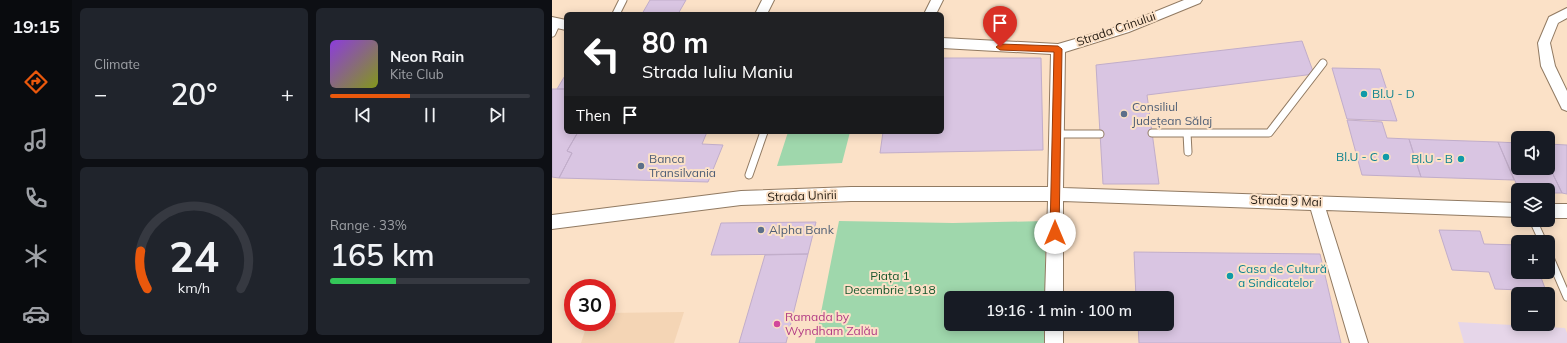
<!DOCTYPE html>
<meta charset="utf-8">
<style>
:root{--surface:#171b24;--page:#20242c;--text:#f1f3f6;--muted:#9ea1a6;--line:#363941;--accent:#ea580c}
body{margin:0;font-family:Mulish,sans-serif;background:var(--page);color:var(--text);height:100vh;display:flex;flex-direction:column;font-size:15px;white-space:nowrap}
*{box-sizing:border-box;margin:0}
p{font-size:13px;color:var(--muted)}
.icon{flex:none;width:22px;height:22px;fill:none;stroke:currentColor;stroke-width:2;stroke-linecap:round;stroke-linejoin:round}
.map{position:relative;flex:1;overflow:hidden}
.details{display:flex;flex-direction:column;gap:8px;padding:8px;background:#0d0f14;width:480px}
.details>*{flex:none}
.hud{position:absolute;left:12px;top:12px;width:380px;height:122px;border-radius:6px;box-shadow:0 2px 10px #0003;background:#202124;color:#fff;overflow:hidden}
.buttons{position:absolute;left:959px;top:131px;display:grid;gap:8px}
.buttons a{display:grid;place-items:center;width:44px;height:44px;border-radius:6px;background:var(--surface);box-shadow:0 2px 10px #0003;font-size:20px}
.speed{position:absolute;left:12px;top:279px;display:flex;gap:8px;font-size:20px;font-weight:700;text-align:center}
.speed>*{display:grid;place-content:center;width:52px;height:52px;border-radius:50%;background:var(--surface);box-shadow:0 2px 10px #0003;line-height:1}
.speed .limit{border:6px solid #d22;background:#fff;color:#111}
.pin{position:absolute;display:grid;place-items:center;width:34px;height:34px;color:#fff;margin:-41px -17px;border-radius:50% 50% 50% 0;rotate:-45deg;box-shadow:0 0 4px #0007}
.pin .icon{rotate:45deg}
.me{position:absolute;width:44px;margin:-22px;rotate:0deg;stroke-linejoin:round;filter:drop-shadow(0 0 3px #0008)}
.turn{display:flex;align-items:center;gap:14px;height:84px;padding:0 12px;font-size:18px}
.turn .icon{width:52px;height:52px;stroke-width:2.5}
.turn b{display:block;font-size:28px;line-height:34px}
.then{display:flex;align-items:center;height:38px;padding:0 12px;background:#0003;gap:8px;font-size:15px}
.big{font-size:30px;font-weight:600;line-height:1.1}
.details .card{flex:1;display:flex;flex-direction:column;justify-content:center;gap:6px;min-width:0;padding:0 14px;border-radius:6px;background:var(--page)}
.details .dial{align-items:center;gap:0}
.dial svg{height:104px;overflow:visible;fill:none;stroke:var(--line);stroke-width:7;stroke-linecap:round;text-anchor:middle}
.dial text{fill:var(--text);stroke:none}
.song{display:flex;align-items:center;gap:12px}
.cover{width:48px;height:48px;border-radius:6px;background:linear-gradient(135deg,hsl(270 70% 55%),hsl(70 70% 35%))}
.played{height:4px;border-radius:2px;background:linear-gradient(90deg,var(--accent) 40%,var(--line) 40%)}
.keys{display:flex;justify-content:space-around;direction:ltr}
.heat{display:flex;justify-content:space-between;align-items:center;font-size:22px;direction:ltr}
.charge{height:6px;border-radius:3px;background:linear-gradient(90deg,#34c759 33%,var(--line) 0)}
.details .tiles{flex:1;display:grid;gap:8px;grid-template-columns:repeat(2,1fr)}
.trip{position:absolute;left:392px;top:291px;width:230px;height:40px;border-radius:6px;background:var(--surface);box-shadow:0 2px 10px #0003;font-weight:600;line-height:40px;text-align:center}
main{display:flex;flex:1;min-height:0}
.dock{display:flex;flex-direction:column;width:72px;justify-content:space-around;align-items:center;background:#090b0e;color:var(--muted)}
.dock .icon{width:28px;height:28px}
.dock .current{color:var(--accent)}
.dock b{font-size:18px;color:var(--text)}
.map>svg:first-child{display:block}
</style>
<main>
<nav class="dock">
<b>19:15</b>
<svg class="icon current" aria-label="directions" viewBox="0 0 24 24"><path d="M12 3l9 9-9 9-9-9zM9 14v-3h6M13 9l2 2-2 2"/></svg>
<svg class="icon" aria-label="music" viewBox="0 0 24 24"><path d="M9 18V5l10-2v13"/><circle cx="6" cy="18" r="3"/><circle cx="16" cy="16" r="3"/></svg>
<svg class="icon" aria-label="phone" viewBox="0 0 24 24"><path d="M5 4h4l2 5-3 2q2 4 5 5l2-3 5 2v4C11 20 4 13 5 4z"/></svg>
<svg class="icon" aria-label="climate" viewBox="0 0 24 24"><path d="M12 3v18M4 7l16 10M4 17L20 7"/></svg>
<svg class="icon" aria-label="car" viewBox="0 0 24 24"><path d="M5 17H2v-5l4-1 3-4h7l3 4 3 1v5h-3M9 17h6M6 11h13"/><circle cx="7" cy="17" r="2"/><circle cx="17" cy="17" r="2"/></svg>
</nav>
<section class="details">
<div class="tiles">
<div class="card"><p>Climate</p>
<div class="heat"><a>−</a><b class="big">20°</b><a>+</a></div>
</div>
<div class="card">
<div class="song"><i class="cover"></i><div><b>Neon Rain</b><p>Kite Club</p></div></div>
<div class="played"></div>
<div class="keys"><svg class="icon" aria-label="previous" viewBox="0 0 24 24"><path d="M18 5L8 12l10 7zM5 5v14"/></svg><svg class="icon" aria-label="pause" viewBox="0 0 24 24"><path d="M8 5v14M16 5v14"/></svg><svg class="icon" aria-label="next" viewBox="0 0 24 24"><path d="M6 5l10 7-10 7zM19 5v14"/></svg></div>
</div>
<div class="card dial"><svg viewBox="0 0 100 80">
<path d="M14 69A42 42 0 1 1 86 69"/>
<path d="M14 69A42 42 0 0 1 9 40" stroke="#ea580c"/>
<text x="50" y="56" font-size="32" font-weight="700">24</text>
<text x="50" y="72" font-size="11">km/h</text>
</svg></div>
<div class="card"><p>Range · 33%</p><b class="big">165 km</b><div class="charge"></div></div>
</div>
</section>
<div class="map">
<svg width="1015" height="343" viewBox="0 0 1015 343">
<rect width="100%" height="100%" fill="#fbe1c7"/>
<path fill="#f4d5b5" d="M132 312 122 343H29L36 322H55V313Z"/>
<path fill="#e6d6e9" d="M906 322 1013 328 1015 333V343H912Z"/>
<path fill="#9fd7ac" d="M236 132H298L290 163 225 166Z
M287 221 401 223 493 221 494 298H399V324H494L493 343H263Z"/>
<path fill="#d9c5e2" stroke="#c1adca" d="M98 0H134L126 14H90Z
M750 41 762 74 595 95 607 184H551L544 65Z
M390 58H489L491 150 328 153 331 132H390Z
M780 68 828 69 845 121 795 119Z
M14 74V89H5Z
M0 89H14V132H26L15 151 20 153 7 178 0 177Z
M795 120 830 122 835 138 857 139 869 177 810 175Z
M26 132H155L150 144 171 145 156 182 7 178 20 153 15 151Z
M857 139 946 142 962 180 869 177Z
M946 142 966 143V168H996V164L1010 193H996V190H967Z
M996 144 1015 145V194L1010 193 996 164Z
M264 222 256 254 159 255 169 223Z
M887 230 928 231 932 244 966 245V272H987L994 291 943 289 937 272 900 270Z
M582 252 768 254 789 343H587L586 324H615V298H584Z
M256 254 234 343H187L213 255Z"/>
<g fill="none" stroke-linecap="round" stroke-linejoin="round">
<defs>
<path id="lane" d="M64 14 71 0
M0 33 4 24
M600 133H717L771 63
M635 133 636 152
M504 134H548
M197 175 212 132
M981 220 991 242
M996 253 1015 297"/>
<path id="street" d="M210 0H222L215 14H203Z
M379 0H391L384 14H372Z
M632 0H650L648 3 577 32 513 52 511 188 966 203V217L774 210 816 343H798L759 210 511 201V298H493L496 201H299L189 205 0 229V215L189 191 299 187H496L499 54 390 48V38L506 44 568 26Z
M1015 8V18L1006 23 998 43 1003 66 1015 91V111L1010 109 989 66 986 43 997 17Z
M0 17 14 20V30L0 27Z
M996 204H1015V218H996Z
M493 324H511V343H493Z"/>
</defs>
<use href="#lane" stroke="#917a62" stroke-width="9"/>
<use href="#street" stroke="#917a62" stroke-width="2"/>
<use href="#lane" stroke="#fff" stroke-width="7"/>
<use href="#street" fill="#fff" fill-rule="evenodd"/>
</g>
<path fill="#ea580c" stroke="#983908" d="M448 44 506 46 510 49 507 233 506 236 503 238 499 236 498 233 502 52 448 50 444 47Z"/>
<g fill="#0f9aa8" stroke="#fbe1c7" stroke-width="1.5">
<circle cx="812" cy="94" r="4"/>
<circle cx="834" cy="157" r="4"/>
<circle cx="909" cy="159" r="4"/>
<circle cx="678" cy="276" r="4"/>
</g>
<g fill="#5c6f8a" stroke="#fbe1c7" stroke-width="1.5">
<circle cx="572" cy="114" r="4"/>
<circle cx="89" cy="166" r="4"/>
<circle cx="209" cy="230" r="4"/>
</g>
<circle fill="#d1479c" stroke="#fbe1c7" stroke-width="1.5" cx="225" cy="324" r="4"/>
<g text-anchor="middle" stroke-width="4" stroke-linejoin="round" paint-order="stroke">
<g font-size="12" fill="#241b12" stroke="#fbe1c7">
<text transform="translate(564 29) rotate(-19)" y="4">Strada Crinului</text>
<text transform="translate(250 196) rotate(-2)" y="4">Strada Unirii</text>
<text transform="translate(734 201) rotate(2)" y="4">Strada 9 Mai</text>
</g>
<g font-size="12" fill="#0d838f" stroke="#fbe1c7" text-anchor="start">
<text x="820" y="98">Bl.U - D</text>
<text x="826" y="161" text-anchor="end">Bl.U - C</text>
<text x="901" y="163" text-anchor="end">Bl.U - B</text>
<text x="686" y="273">Casa de Cultură<tspan x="686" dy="14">a Sindicatelor</tspan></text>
</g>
<g font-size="12" fill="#4e5e75" stroke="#fbe1c7" text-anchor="start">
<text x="580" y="111">Consiliul<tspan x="580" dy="14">Județean Sălaj</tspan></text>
<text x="97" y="163">Banca<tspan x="97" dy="14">Transilvania</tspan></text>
<text x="217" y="234">Alpha Bank</text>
</g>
<g font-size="12" fill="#14552b" stroke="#fbe1c7">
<text x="338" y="280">Piața 1<tspan x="338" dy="14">Decembrie 1918</tspan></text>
</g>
<g font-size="12" fill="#b23c85" stroke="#fbe1c7" text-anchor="start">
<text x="233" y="321">Ramada by<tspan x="233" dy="14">Wyndham Zalău</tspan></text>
</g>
</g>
</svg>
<div class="buttons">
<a><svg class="icon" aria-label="sound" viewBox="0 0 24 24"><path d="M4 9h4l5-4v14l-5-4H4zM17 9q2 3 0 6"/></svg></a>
<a><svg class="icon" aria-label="layers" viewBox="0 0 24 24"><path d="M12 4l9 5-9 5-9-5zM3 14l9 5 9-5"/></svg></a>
<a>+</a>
<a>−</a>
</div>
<div class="speed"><div class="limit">30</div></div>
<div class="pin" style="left:448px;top:47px;background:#d93025"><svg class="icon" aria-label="arrive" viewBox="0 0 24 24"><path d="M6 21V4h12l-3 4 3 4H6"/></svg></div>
<svg class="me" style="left:503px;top:233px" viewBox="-20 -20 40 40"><circle r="19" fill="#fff"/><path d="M0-13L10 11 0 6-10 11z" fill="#ea580c"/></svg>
<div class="trip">19:16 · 1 min · 100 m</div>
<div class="hud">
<div class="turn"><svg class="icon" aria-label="left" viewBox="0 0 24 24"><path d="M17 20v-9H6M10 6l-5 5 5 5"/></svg><div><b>80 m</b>Strada Iuliu Maniu</div></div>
<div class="then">Then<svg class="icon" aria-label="arrive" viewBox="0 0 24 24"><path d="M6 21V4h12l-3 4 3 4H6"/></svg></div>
</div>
</div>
</main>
